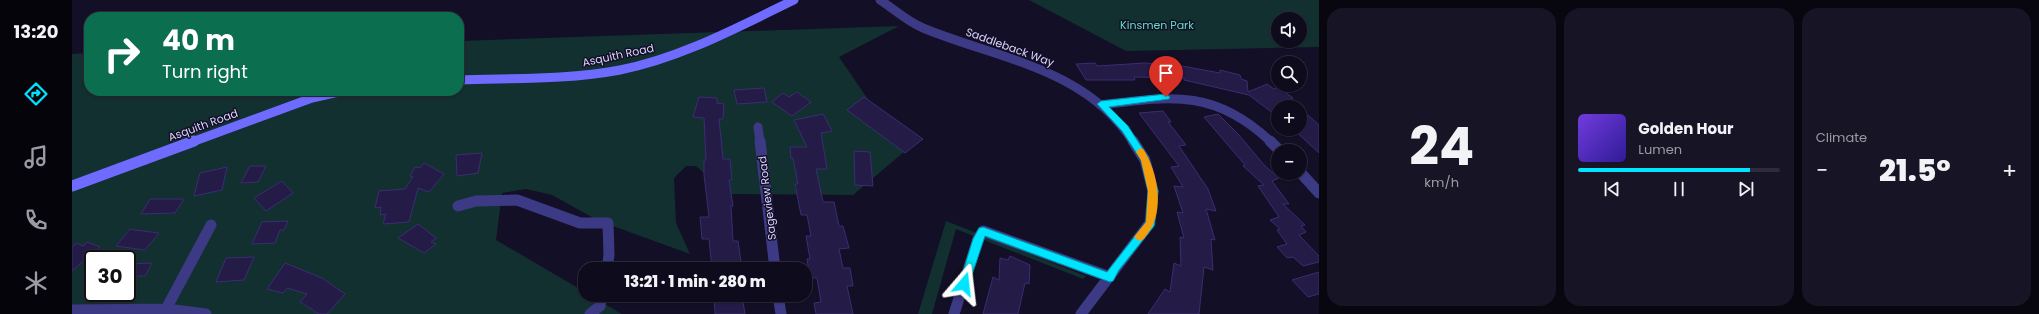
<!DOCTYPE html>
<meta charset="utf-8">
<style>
:root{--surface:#0e0b1c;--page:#171425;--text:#f1f3f6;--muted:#9b9ba3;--line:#2e2b3b;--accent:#00e5ff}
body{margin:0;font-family:Poppins,sans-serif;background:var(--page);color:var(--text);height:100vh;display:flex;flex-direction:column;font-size:15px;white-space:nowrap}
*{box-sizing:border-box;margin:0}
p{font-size:13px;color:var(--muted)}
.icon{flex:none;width:22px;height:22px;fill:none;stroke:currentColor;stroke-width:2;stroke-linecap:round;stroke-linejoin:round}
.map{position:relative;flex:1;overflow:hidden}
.side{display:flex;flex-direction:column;gap:8px;padding:8px;background:#08060f;width:720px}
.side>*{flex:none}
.banner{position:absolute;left:12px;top:12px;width:380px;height:84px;border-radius:16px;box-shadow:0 1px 3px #0004,0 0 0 1px var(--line);background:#0b6e4f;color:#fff;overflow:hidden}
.tools{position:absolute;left:1199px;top:12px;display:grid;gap:8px}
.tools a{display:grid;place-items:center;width:36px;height:36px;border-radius:50%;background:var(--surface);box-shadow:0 1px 3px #0004,0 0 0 1px var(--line);font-size:20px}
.speed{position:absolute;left:12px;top:250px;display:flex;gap:8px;font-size:20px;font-weight:700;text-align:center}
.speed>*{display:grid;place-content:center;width:52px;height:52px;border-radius:50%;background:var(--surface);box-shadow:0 1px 3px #0004,0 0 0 1px var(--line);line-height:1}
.speed .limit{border:2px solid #111;border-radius:6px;background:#fff;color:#111}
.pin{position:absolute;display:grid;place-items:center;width:34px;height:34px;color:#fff;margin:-41px -17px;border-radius:50% 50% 50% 0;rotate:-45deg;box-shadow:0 0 4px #0007}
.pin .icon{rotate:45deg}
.me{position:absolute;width:44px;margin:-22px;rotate:17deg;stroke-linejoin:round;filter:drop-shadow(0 0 3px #0008)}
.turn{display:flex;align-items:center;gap:14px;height:84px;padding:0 12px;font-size:18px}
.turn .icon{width:52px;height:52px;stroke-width:2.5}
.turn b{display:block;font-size:28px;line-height:34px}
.big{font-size:30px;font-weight:800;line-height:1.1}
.side .card{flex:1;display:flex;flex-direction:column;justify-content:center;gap:6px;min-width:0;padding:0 14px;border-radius:16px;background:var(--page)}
.side .dial{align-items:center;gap:0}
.dial b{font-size:52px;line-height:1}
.song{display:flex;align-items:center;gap:12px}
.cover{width:48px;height:48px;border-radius:6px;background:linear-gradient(135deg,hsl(260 70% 55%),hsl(250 70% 35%))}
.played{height:4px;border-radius:2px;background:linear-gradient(90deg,var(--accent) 85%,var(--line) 85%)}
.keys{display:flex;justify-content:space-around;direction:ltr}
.heat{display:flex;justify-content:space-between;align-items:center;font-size:22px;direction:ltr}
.side .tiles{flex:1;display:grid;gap:8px;grid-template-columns:repeat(3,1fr)}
.trip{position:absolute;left:506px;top:262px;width:234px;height:40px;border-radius:16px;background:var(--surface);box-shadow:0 1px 3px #0004,0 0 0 1px var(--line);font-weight:800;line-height:40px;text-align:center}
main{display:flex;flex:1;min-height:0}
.tab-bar{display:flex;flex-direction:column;width:72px;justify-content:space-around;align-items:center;background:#06040b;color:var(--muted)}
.tab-bar .icon{width:28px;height:28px}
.tab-bar .active{color:var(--accent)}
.tab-bar b{font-size:18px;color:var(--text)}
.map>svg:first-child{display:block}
</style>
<main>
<nav class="tab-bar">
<b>13:20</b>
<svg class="icon active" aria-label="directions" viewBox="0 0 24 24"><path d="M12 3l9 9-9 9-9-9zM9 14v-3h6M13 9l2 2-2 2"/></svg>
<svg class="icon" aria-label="music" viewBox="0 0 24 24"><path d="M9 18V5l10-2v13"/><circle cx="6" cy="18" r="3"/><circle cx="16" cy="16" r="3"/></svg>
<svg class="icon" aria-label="phone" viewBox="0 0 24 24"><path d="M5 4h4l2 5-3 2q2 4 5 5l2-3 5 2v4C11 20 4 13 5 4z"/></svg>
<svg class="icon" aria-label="climate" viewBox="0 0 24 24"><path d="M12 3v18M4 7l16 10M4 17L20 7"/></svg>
</nav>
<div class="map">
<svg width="1247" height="314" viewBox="0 0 1247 314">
<rect width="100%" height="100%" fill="#130f26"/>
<path fill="#12302f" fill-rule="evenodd" d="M957 0H1247V47L1054 51ZM1206 19H1228V41H1206Z
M827 26 767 57 832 152 781 195 655 194 624 166H614L602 178 604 223 618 254 527 221 480 195 454 189 430 193 424 240 513 292V295H517L550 314H0V54L17 53V91H387V41ZM21 259H55V293H21Z
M874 221 1014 276 1011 279 884 229 860 314H846Z"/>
<path fill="#241b47" stroke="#3b2d73" d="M1023 63 1025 66 1073 63 1110 66 1148 73V70L1168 75 1169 79 1175 81 1176 92 1195 84 1202 89 1206 87 1221 98 1206 105V117L1177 95 1112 80V78L1062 77 1063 80H1014L1004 64Z
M692 88 695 102 665 104 662 90Z
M725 92 739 102 720 116 700 102 711 93 717 97Z
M627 97 645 98V103L652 104 651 119H647L651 159H658L660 180H657L661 206H659L661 241H666L670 268 640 269 637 239H630L628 217H637L632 175V160H634L632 118 621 117Z
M792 97 851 139 833 153 775 110Z
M1091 111 1099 122H1096L1114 145 1107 146 1136 189 1144 211 1134 209 1143 240 1139 239 1141 270 1132 267 1127 314H1076L1093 289 1098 292 1102 263 1109 266 1108 237 1112 238 1105 212 1111 213 1102 186 1111 187 1099 167 1107 166 1067 113Z
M751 114 760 131 749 133 755 169H744L751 202H762L767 226H771L777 248 767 249 771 268H778L781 286H775L781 314H744L742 303 749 302 745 278H738L735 259H738L734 236H739L735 215H729L723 184H726L721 158H719L718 147H735L722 120Z
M1146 114 1166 134 1193 166 1207 178 1200 181 1217 204H1211L1233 225 1229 226 1234 232 1227 235 1247 256V262L1231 266 1221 257 1215 258 1205 247 1215 244 1205 230 1208 229 1198 220 1207 217 1186 186 1192 185 1171 166 1173 165 1132 117Z
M1236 115 1247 125V153L1221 129H1228V117Z
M782 151 798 152 801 186 783 185Z
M410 153 406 173 385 176 384 155Z
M352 163 372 174 357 192 346 188 337 222 311 224 314 214 308 215 309 207 303 208 307 191 333 189 341 177 338 176 343 167 348 168Z
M178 166H194L186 182 169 183Z
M155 167 150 190 122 196 128 173Z
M210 181 221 193 194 211 182 198Z
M78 199H112L103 213 69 214Z
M216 221 212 230H208L203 243 180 244 190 222Z
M346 224 364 238 359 242 364 244 352 253 326 238Z
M58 229 63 230 87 233 73 250 44 246Z
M15 242 28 247 0 271V247L5 243 11 246Z
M938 256 958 265 957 284 953 283 946 314H911L921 277 927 280 928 258 936 260Z
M182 257 172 280 144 282 154 258Z
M80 263 73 276H55V264Z
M213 263 250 278 273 294 255 314H247L228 302 235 294 215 288 211 293 195 289Z
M1247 272V294L1236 297 1220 280Z
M642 295H670L673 314H643Z"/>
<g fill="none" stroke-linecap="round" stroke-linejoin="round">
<path stroke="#3d3a85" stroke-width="9" d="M808 0C822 9 836 22 851 28 926 59 1014 68 1061 142
M1029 105C1100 96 1143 89 1199 142
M686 127 688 142"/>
<path stroke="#3d3a85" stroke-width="11" d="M688 141 703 269
M1198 141 1208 151
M1228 172 1247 193
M386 206 404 201 445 200 508 223H536L537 255 535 269
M706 295 709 314
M94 309 139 225
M0 310 94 309 134 314
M518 314 528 306 530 295
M882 314 906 239 911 231 1038 277
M1009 314 1078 223 1081 191 1073 160 1061 141"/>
<path stroke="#6f6bff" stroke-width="9" d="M387 80C441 78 495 80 548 70 609 58 666 27 722 0
M120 142 240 98 271 91"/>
<path stroke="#6f6bff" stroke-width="11" d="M0 186 122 141"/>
</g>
<path fill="#00e5ff" stroke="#0095a6" d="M1094 94 1098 97 1097 99 1037 107 1056 126 1076 157 1086 191 1082 226 1047 270 1041 281 1038 282 913 236 896 287H888L887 284 901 239 907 228 911 227 1035 272 1074 222 1076 191 1069 160 1050 131 1025 104 1029 101Z"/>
<path fill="#f59e0b" d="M1068 148 1071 149C1086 171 1093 211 1076 233 1073 237 1072 240 1067 241L1062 237 1074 222 1076 191 1069 160 1064 152Z"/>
<g text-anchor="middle" stroke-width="3" stroke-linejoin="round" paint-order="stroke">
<g font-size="11" fill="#5fe0c0" stroke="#130f26">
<text x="1085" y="29">Kinsmen Park</text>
</g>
<g font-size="11" fill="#d9d4ff" stroke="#130f26">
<text transform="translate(938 47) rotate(20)" y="4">Saddleback Way</text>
<text transform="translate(546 55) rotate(-12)" y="4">Asquith Road</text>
<text transform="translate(131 125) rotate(-20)" y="4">Asquith Road</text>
<text transform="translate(695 198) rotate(-97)" y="4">Sageview Road</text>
</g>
</g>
</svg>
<div class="tools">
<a><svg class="icon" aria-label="sound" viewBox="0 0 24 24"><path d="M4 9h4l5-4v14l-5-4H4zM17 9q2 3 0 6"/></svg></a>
<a><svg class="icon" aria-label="search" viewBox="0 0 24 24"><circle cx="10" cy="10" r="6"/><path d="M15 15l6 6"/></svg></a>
<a>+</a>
<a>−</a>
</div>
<div class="speed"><div class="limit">30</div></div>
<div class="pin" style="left:1094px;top:97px;background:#d93025"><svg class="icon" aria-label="arrive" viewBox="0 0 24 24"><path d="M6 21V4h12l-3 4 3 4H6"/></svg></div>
<svg class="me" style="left:892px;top:284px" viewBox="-20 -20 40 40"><path d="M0-17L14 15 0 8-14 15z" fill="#00e5ff" stroke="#fff" stroke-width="4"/></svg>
<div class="trip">13:21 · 1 min · 280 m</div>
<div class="banner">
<div class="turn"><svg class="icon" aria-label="right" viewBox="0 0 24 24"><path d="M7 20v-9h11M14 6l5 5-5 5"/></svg><div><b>40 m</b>Turn right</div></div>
</div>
</div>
<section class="side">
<div class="tiles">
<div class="card dial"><b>24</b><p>km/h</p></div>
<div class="card">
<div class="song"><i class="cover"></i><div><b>Golden Hour</b><p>Lumen</p></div></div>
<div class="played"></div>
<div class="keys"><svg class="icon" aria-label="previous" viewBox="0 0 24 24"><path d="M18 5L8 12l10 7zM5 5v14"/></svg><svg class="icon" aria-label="pause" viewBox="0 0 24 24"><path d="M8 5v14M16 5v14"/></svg><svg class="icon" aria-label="next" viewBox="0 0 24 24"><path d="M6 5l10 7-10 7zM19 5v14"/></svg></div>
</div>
<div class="card"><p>Climate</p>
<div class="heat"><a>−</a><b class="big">21.5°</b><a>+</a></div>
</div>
</div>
</section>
</main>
